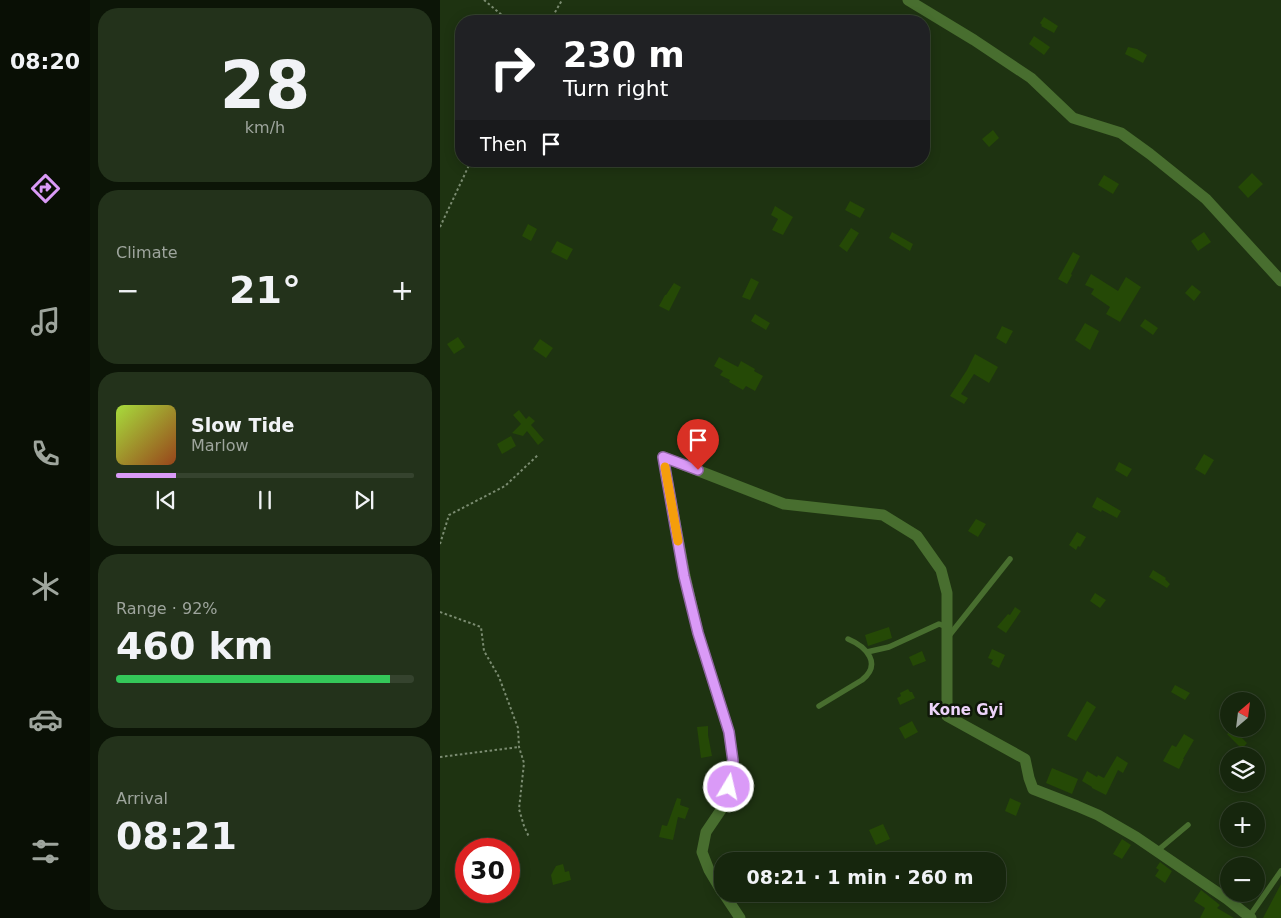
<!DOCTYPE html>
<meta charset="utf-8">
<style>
:root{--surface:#16260d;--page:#23321b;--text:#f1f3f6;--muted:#9ea59d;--line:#35432e;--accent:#da9af7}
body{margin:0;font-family:"DejaVu Sans",sans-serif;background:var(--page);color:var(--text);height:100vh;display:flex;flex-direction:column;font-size:19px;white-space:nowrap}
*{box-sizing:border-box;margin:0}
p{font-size:16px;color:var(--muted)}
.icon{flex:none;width:28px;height:28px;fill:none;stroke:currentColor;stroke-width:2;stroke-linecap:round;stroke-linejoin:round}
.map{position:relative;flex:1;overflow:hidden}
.side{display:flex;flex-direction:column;gap:8px;padding:8px;background:#0c1507;width:350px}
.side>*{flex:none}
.guide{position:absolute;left:15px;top:15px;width:475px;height:152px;border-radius:20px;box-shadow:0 2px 12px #0003,0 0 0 1px var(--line);background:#202124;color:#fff;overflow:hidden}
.needle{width:32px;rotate:28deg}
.controls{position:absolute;left:780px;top:692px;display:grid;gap:10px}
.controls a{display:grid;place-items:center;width:45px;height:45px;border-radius:50%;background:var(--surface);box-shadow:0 2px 12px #0003,0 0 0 1px var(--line);font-size:25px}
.speed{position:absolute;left:15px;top:838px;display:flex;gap:10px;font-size:25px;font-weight:700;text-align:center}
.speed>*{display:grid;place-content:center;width:65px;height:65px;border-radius:50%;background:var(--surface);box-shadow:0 2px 12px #0003,0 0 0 1px var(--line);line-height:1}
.speed .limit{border:8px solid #d22;background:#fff;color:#111}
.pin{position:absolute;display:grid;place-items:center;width:42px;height:42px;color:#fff;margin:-51px -21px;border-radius:50% 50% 50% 0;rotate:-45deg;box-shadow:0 0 5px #0007}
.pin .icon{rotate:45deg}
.me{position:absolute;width:55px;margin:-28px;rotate:9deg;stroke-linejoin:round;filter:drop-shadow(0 0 4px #0008)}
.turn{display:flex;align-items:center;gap:18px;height:105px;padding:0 25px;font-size:22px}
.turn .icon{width:65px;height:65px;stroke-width:2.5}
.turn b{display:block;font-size:35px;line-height:42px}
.then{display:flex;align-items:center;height:48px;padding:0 25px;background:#0003;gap:10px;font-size:19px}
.big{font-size:38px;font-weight:700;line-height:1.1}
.side .tile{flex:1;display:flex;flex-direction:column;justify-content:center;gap:8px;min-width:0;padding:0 18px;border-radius:20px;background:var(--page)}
.side .dial{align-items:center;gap:0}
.dial b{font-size:65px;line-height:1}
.song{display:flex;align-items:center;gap:15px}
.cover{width:60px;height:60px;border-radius:8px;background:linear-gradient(135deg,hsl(80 70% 55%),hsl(20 70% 35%))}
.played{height:5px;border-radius:2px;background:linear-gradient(90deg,var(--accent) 20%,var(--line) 20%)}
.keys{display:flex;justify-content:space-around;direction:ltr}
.heat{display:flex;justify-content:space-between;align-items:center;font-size:28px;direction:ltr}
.charge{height:8px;border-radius:4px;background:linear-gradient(90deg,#34c759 92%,var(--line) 0)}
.trip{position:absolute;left:274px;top:852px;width:292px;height:50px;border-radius:20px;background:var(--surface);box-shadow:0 2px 12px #0003,0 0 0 1px var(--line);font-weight:700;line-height:50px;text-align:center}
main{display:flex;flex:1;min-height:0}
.tabs{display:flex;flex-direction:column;width:90px;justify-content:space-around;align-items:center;background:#090f05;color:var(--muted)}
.tabs .icon{width:35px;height:35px}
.tabs .on{color:var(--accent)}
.tabs b{font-size:22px;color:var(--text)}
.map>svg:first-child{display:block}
</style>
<main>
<nav class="tabs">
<b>08:20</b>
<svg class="icon on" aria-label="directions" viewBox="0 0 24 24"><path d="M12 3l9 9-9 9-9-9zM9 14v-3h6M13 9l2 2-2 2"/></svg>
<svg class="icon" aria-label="music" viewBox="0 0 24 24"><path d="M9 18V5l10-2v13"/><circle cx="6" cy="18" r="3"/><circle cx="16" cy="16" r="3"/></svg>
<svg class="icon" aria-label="phone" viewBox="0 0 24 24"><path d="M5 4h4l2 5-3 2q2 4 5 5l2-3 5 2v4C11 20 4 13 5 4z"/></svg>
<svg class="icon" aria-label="climate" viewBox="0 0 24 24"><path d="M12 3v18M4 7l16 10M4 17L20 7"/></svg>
<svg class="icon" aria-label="car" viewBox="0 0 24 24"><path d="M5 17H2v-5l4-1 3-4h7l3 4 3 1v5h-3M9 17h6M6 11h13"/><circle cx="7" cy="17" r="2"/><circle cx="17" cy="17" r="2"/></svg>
<svg class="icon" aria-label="filters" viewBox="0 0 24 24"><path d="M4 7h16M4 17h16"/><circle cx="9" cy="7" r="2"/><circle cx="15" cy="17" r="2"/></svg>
</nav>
<section class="side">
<div class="tile dial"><b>28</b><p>km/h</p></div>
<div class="tile"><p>Climate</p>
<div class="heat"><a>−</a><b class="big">21°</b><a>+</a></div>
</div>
<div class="tile">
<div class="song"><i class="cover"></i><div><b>Slow Tide</b><p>Marlow</p></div></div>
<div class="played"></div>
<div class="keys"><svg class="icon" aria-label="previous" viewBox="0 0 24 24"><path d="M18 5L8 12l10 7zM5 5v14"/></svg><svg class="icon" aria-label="pause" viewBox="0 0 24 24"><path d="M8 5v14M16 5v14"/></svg><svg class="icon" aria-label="next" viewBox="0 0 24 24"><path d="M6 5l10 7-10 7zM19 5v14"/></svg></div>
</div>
<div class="tile"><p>Range · 92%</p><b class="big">460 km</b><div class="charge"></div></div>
<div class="tile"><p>Arrival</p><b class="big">08:21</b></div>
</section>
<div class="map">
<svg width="841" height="918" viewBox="0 0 841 918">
<rect width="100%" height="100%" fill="#1e3311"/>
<path fill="#254906" d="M604 17 618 26 614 33 601 26 602 25 600 23Z
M594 36 610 47 604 55 589 44Z
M688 47 697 49 707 55 703 63 685 54Z
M553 130 559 138 549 147 542 139Z
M812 173 823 184 808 198 798 187Z
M664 175 679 184 673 194 658 185Z
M410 201 425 209 420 218 405 210Z
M335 206 353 217 343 235 332 230 338 219 331 215Z
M88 224 97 229 91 241 82 236Z
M411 228 419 233 407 252 399 246Z
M452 232 473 244 470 251 449 238Z
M764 232 771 242 758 251 751 241Z
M117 241 133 249 127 260 111 252Z
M633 252 640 256 631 274 632 275 627 284 618 279Z
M651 274 678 291 686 277 701 287 680 322 666 314 670 307 651 294 654 289 645 285Z
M311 278 319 282 310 300 302 297Z
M234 283 241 287 229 311 219 306 225 295H226Z
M752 285 761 292 754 301 745 293Z
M315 314 330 323 326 330 311 321Z
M705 319 718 328 713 335 700 326Z
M645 323 659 331 650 350 635 340Z
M562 326 573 331 566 344 556 338Z
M18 337 25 347 14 354 7 344Z
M100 339 113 348 106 358 93 349Z
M535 354 558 367 549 383 534 374 521 394 528 398 524 404 510 396 527 370Z
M279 357 298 367 301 361 315 369 314 371 323 376 315 391 306 386 303 390 289 382 290 380 280 375 283 371 274 366Z
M79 410 86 419 89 416 95 421 91 425 104 440 98 445 87 431 83 436 72 433 81 424 73 415Z
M71 436 76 446 62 454 57 444Z
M764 454 774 460 765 475 755 469Z
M679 462 692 469 687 477 675 470Z
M657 497 681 511 677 518 662 510 661 512 652 507Z
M536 519 546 524 538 537 528 531Z
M637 532 646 537 640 547 638 546 636 550 629 545Z
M713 570 726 578 725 579 730 584 727 588 709 577Z
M655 593 666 600 660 608 650 601Z
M575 607 581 611 566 633 557 627 568 614 570 615Z
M449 627 452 638 428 646 425 635Z
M552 649 565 655 559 668 551 664 553 660 548 658Z
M482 651 486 661 473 666 469 657Z
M735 685 750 693 745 700 731 692Z
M468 689 470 692H472L475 698 460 705 457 698 461 696 460 693Z
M647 701 656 707 636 741 627 736Z
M472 721 478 732 465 739 459 728Z
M268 726V735L272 756 261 758 257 727Z
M793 729 807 743 802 749 787 734Z
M744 734 754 740 743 759H744L739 769 723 761 732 745 736 747Z
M677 756 688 763 683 773 678 770 666 795 652 788V787L642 781 647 771 657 777 658 775 664 778Z
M612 768 638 779 632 794 606 783Z
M237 798 241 799 240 805 249 808 245 819 238 817 233 840 219 837 222 825 227 826Z
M570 798 581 803 576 816 565 811Z
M443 824 450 839 436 845 429 830Z
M682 839 691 845 682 859 673 854Z
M720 862 732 871 725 883 715 876 719 870 716 868Z
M123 864 125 872 129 871 131 880 113 885 111 875 116 866Z
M841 884V918H823Z
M761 890 780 905 777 908 794 918H760L765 908 754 901Z"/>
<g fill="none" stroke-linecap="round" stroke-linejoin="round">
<path stroke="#7b8c71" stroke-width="2" stroke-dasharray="2.5 2.5" stroke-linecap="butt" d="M44 0 69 21
M110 21 122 0
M0 227 31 161
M0 544 9 515 65 486 98 455
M0 612 41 627 44 651 59 677 78 728 79 747 84 763 79 809 84 826 89 837
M0 757 79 747"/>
<path stroke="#486e2f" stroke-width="5.5" d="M508 637 570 559
M427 652 449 647 499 624 507 627
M379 706 422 680C442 664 427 647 408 639
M717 851 748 825
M809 917 841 871"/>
<path stroke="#486e2f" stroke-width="11" d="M468 0 534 40 591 78 633 118 681 133 710 154 766 199 841 281
M223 457 344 504 443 515 477 536 501 570 507 593V716L585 759 589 778 593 789 637 806 658 815 696 837 787 899 811 918
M223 457 245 576 258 633 289 732 293 761 287 801 266 832 262 852 269 870 282 892
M284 894 300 918"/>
</g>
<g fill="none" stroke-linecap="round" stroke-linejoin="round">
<defs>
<path id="route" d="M258 470 223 457 244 576 258 633 289 732 293 761 289 787"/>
</defs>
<use href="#route" stroke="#8e64a1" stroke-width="12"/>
<use href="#route" stroke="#da9af7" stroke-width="9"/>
<path stroke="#f59e0b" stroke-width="9" d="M225 467 238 541"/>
</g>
<g text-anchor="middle" stroke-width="5" stroke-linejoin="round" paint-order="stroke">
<g font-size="15" font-weight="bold" fill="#edd3fa" stroke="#0f1809">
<text x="526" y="715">Kone Gyi</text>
</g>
</g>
</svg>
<div class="controls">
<a><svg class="needle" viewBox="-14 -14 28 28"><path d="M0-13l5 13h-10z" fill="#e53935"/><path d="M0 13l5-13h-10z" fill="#9ea59d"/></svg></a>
<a><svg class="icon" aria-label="layers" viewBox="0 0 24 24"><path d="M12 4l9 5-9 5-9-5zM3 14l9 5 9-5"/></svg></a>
<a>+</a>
<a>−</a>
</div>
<div class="speed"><div class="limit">30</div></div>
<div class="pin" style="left:258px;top:470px;background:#d93025"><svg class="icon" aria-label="arrive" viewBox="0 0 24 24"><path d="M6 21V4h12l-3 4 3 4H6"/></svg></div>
<svg class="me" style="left:289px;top:787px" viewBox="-20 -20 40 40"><circle r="17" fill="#da9af7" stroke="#fff" stroke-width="3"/><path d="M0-11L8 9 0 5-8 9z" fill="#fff"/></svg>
<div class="trip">08:21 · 1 min · 260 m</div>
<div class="guide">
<div class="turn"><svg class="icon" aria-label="right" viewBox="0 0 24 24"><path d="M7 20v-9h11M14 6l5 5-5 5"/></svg><div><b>230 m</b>Turn right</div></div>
<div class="then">Then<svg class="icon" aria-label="arrive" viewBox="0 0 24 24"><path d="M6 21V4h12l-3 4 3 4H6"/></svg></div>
</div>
</div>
</main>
